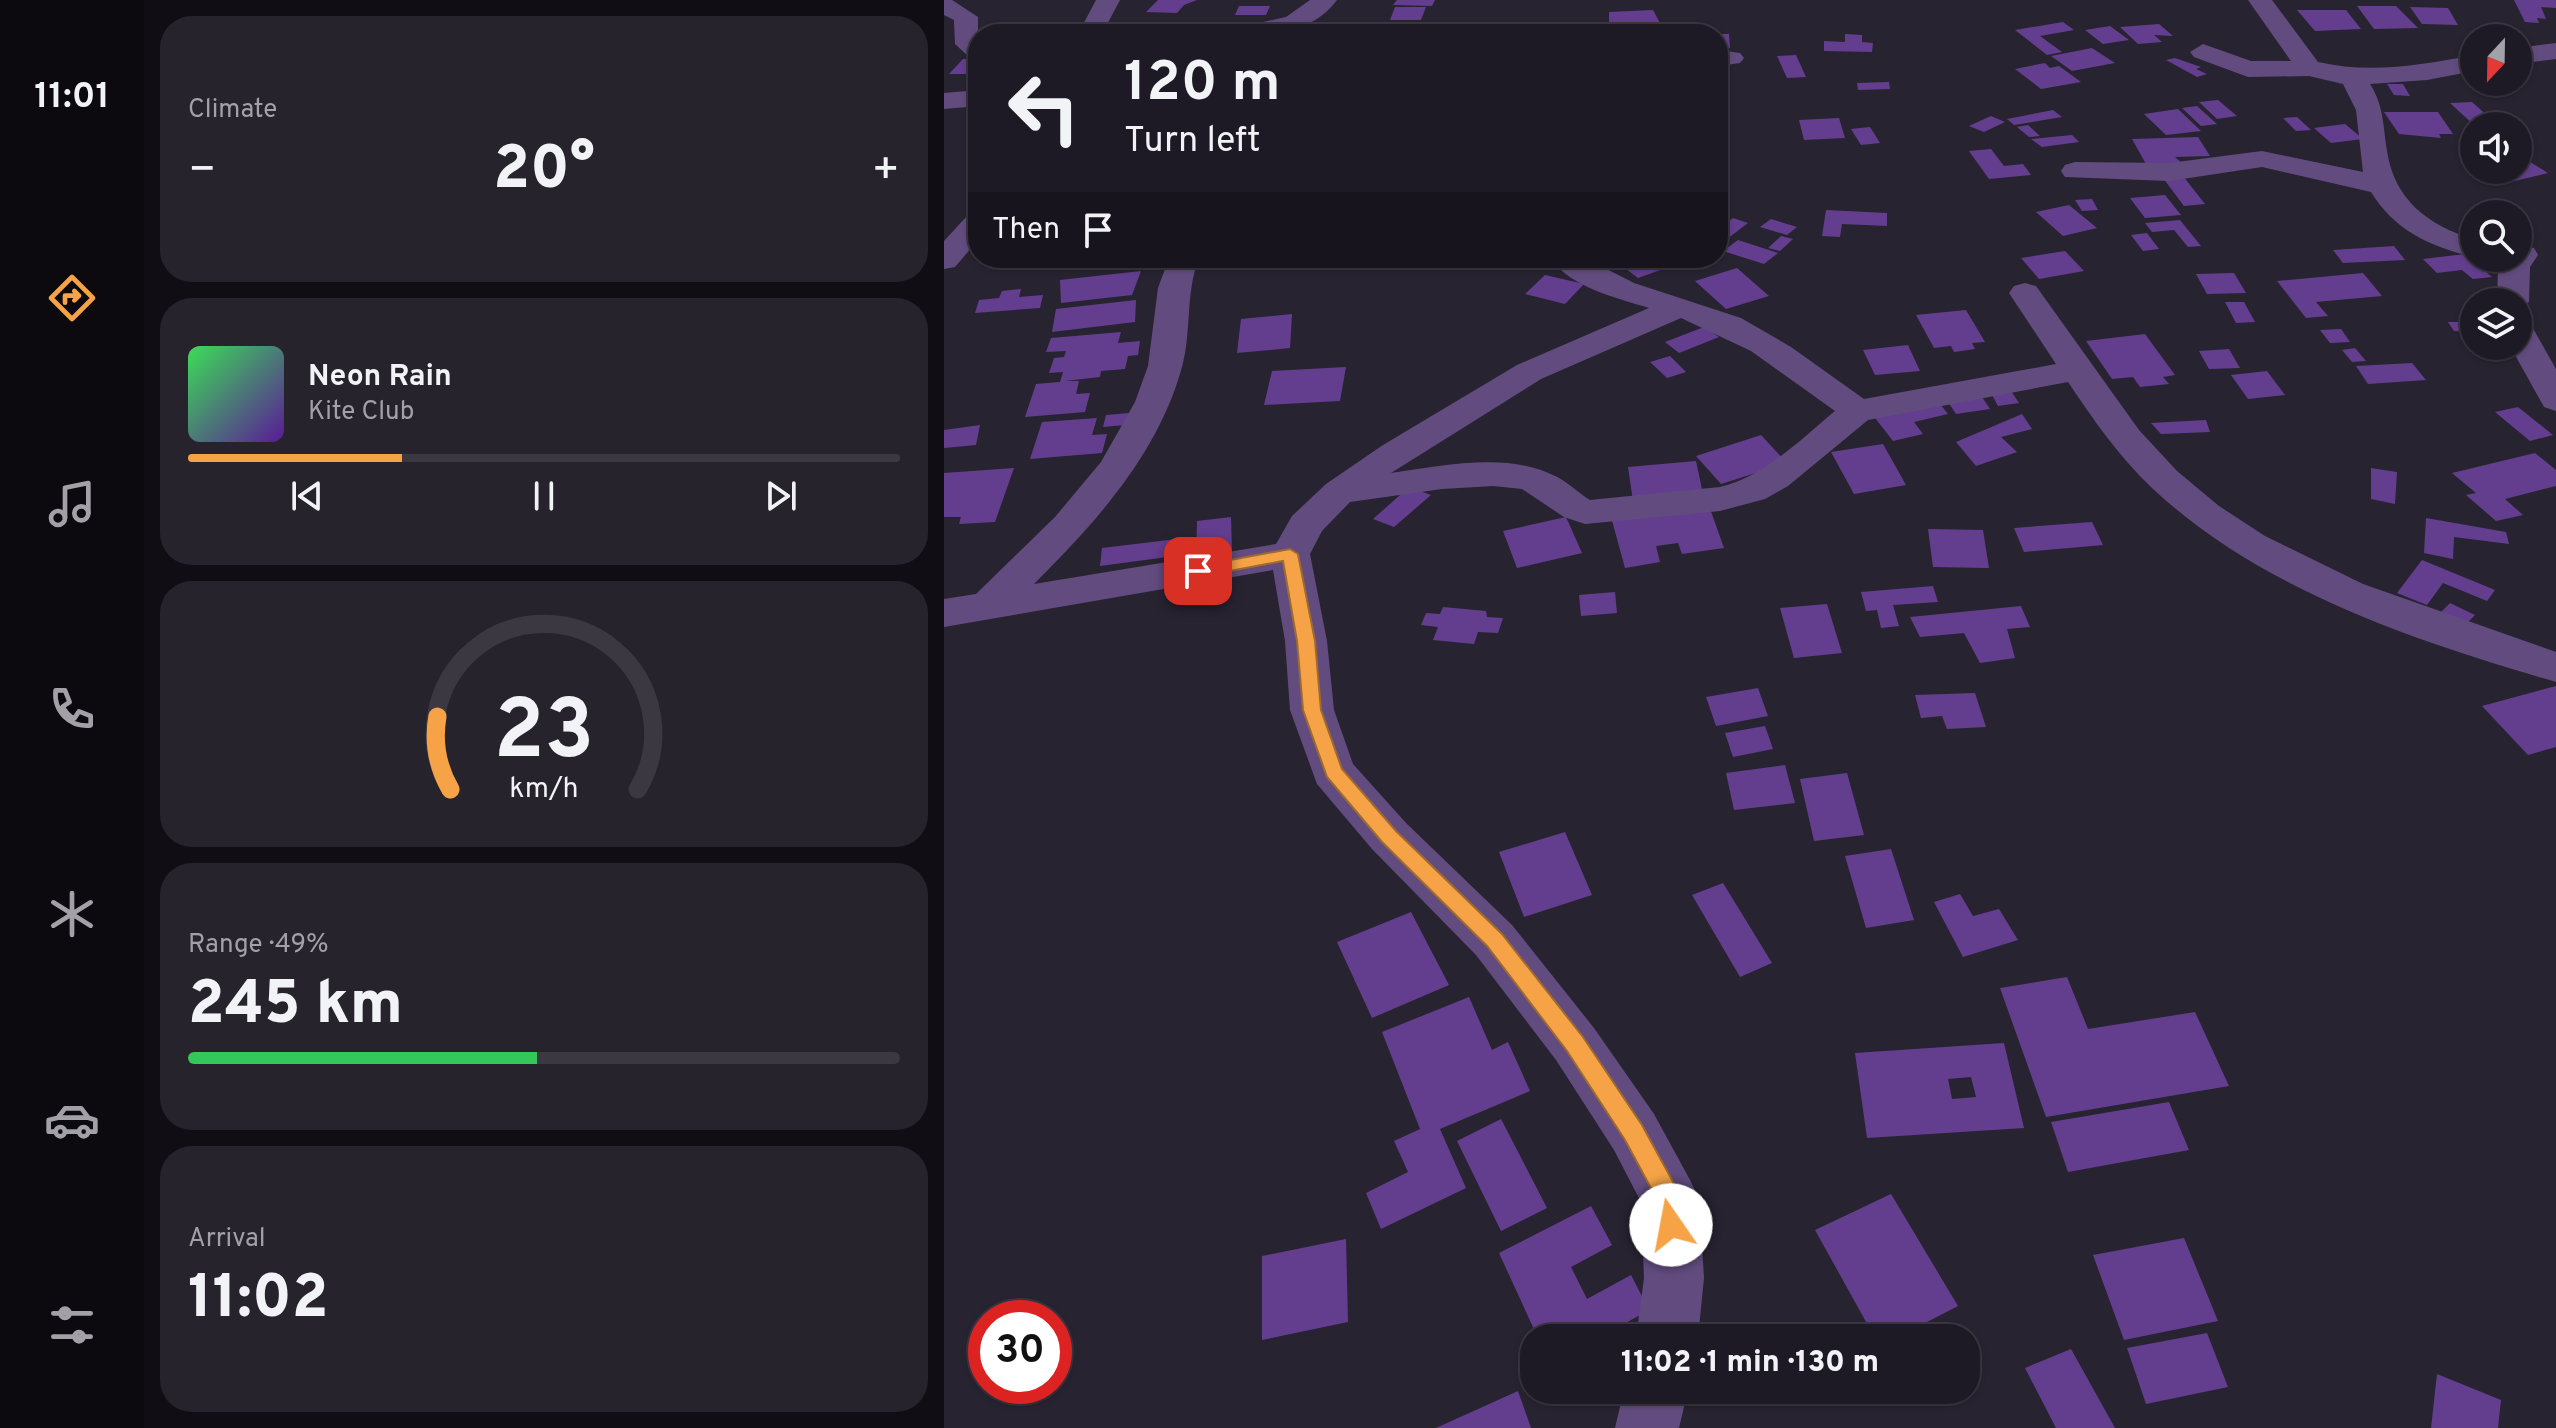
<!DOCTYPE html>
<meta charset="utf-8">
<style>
:root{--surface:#1e1a25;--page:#26232d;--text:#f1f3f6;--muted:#a1a1a7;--line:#3c3842;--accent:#f5a346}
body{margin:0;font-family:Overpass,sans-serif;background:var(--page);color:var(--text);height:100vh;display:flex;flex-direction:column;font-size:30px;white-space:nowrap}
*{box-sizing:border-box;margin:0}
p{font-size:26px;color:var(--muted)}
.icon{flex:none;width:44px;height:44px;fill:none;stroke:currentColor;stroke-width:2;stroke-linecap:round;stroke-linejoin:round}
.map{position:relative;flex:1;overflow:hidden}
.details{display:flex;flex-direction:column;gap:16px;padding:16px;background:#100e14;width:800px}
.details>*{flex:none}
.banner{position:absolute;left:24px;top:24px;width:760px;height:244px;border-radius:32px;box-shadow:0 2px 6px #0004,0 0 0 2px var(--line);background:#1e1a25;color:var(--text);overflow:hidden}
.needle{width:52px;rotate:202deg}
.fabs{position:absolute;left:1516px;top:24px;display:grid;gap:16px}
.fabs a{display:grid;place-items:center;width:72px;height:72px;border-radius:50%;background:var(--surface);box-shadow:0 2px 6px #0004,0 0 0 2px var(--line);font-size:40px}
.speed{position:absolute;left:24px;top:1300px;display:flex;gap:16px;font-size:40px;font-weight:700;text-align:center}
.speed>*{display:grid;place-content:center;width:104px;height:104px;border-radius:50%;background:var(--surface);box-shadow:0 2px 6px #0004,0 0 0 2px var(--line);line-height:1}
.speed .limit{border:12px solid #d22;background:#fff;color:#111}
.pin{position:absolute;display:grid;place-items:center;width:68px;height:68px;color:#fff;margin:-34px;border-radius:16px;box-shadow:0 4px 12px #0006}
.me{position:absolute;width:88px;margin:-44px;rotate:348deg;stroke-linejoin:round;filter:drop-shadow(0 0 6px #0008)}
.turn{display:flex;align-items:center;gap:28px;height:168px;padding:0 24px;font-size:36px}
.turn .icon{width:104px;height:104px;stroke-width:2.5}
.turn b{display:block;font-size:56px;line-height:68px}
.then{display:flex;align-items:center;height:76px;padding:0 24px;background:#0003;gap:16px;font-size:30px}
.big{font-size:60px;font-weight:800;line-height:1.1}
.details .card{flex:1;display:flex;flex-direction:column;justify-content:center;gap:12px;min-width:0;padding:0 28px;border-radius:32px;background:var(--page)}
.details .dial{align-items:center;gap:0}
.dial svg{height:208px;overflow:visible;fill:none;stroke:var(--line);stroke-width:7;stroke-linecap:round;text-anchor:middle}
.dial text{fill:var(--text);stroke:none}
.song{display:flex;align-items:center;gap:24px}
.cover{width:96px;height:96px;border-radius:12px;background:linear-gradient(135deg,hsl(130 70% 55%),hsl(270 70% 35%))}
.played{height:8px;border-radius:4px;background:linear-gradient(90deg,var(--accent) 30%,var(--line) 30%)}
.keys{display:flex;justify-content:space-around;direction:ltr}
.heat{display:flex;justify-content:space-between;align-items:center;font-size:44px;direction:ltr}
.charge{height:12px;border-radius:6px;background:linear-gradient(90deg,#34c759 49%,var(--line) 0)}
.trip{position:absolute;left:576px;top:1324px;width:460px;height:80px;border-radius:32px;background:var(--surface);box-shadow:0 2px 6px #0004,0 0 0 2px var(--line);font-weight:800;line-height:80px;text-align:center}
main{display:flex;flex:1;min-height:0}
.tabs{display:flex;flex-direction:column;width:144px;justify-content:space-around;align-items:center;background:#0c0a0f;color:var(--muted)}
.tabs .icon{width:56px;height:56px}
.tabs .current{color:var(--accent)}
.tabs b{font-size:36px;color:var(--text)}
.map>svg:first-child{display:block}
</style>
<main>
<nav class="tabs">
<b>11:01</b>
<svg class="icon current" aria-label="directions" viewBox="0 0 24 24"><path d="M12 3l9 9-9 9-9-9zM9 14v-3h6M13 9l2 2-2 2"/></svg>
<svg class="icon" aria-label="music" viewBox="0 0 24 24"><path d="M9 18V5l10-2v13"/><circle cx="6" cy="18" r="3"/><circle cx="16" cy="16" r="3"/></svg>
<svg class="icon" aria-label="phone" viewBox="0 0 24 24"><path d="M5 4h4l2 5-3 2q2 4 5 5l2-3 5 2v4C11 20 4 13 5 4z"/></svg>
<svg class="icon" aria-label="climate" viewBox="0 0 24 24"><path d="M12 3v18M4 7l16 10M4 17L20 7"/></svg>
<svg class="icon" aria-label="car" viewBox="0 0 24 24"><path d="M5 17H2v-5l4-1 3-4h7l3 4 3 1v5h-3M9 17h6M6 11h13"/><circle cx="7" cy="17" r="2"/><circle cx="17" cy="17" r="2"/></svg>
<svg class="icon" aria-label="filters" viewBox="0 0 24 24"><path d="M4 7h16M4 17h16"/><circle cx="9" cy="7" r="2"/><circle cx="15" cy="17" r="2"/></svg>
</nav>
<section class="details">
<div class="card"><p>Climate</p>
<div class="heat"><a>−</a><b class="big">20°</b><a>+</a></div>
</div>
<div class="card">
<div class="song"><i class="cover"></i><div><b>Neon Rain</b><p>Kite Club</p></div></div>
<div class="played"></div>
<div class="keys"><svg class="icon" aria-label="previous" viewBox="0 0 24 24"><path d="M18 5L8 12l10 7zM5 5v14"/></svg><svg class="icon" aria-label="pause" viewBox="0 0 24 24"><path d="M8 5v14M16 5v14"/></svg><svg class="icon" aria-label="next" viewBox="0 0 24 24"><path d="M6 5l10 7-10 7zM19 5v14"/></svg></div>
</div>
<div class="card dial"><svg viewBox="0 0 100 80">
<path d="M14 69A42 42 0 1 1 86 69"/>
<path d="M14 69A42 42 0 0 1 9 41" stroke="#f5a346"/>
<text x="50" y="56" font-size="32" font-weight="700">23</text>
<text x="50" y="72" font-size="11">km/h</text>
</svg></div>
<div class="card"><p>Range · 49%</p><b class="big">245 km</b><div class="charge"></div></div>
<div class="card"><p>Arrival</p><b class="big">11:02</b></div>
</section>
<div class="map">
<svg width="1612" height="1428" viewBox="0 0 1612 1428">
<rect width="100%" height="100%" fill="#282331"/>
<path fill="#643e8e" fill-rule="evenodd" d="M214 0H253L240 5 233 13 202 12Z
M453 0H491L488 6 449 5Z
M1570 0H1612V8L1597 7 1602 19 1593 18 1595 23 1581 22Z
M295 6H326L322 15H291Z
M1413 6H1452L1474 28 1430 29Z
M451 7H482L477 20H446Z
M1466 7 1504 8 1514 25 1478 24Z
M709 10 716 23 665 25V12Z
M1353 10H1402L1417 29 1371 31Z
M1119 22 1130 30 1096 36 1118 52 1103 55 1071 30Z
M1215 24 1229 36 1210 35 1218 42 1194 44 1176 27Z
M436 25 433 34H400L403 26Z
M1166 26 1185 40 1159 44 1141 30Z
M774 34H785L786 48H774Z
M901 34 918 35V42L929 43 928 52 880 51V41L901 42Z
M1148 48 1171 63 1128 71 1107 56Z
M852 55 862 77 843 78 833 56Z
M1231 58 1257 67 1252 69 1263 74 1253 77 1222 60Z
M19 59H34L31 74H5Z
M1101 63 1106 68 1115 66 1137 82 1097 89 1071 69Z
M945 82 946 89 914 90 913 83Z
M1443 84H1459L1466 96 1450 95Z
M1274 100 1293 116 1273 119 1255 102Z
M1528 102 1546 118 1562 116 1570 124 1531 126 1506 103Z
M1253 106 1273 124 1257 126 1238 108Z
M1234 109 1257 131 1222 135 1200 114Z
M1109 110 1118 117 1070 125 1063 119Z
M1440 112H1494L1509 134H1495L1497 138 1455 134Z
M1047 116 1061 122 1040 132 1025 126Z
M1353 117 1367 130 1352 131 1339 118Z
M895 118 901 138 860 140 855 120Z
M1401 124 1419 139 1387 143 1370 128Z
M1084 125 1096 136 1085 137 1073 127Z
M926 127 936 143 917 145 907 129Z
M1128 135 1135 142 1098 147 1087 139Z
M1254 137 1266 156 1231 157 1238 163 1202 164 1188 139Z
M1047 149 1060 166 1079 164 1087 175 1045 179 1025 151Z
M1586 162 1604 173 1558 184 1540 173 1574 170V165Z
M1239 176 1261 204 1240 206 1219 178Z
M1221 195 1237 215 1201 218 1186 198Z
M1148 199 1154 210 1138 211 1131 200Z
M1125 205 1153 228 1119 236 1092 212Z
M882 210 943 213V226L898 224 896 237 878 236Z
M789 218 804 223 783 239 774 236V230Z
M827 219 853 227 843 235 816 227Z
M1236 220 1257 246 1244 247 1230 230 1208 232 1201 223Z
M1203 233 1215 249 1199 251 1187 235Z
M837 236 849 239 836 251 824 248Z
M794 240 834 253 820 264 779 251Z
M1450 246 1461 260 1399 263 1389 250Z
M1121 251 1140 271 1095 279 1077 258Z
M1521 254 1548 277 1529 279 1518 270 1493 273 1479 259Z
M146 258H193L192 264 143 268Z
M288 258H333V261L288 266Z
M708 258 722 268 694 278 669 259Z
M793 268 825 296 782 309 751 281Z
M197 271 188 295 117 303 116 280Z
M1290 273 1302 293 1263 294 1252 274Z
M1419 273 1438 296 1372 302 1384 316 1362 318 1333 281Z
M601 275 640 284 621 304 581 294Z
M77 289 75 297 99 295 96 308 31 313 35 300 55 298 58 291Z
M192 300 191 322 108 332 112 309Z
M1281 302H1300L1311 322 1292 323Z
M1022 310 1041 342 1028 343 1031 349 1010 352 1007 346 990 348 972 315Z
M348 314 346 348 293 353 297 319Z
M1504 322H1530V332L1510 331Z
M760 327 775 337 735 353 721 342Z
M1397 329 1406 342 1386 343 1376 330Z
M177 332 174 343 196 341 194 355 184 356 181 369 157 371 156 377 121 381H135L132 394 146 393 141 412 81 417 92 384 116 382 119 372 105 373 110 358 120 357 122 351 102 352 107 338Z
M1201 334 1231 375 1219 377 1225 384 1196 387 1189 377 1168 379 1142 341Z
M964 345 976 371 931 375 919 350Z
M1411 348 1422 361 1408 362 1398 350Z
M1285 349 1296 368 1265 369 1255 351Z
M726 356 742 372 723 378 706 362Z
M1468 363 1482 380 1424 384 1412 366Z
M402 367 396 401 320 405 328 371Z
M1323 371 1341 395 1304 399 1287 375Z
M1034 391 1046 409 1012 414 1000 396Z
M1067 391 1075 403 1054 406 1047 393Z
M992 399 1004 414 970 422 979 434 949 441 928 414Z
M1574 407 1609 435 1586 441 1551 412Z
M185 413 181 425 159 427 162 415Z
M1078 414 1088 429 1057 437 1073 452 1032 466 1012 442Z
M153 418 148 435 163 434 158 453 86 459 98 422Z
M1262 420 1266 432 1217 434 1207 423Z
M36 425 32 445 0 448V430Z
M817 435 843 463 777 484 752 456Z
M939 444 962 485 910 494 887 452Z
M1591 453 1612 470V486L1561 499 1579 515 1552 521 1522 495 1532 493 1508 473Z
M752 461 759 494 689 501 684 467Z
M70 468 51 522 15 524 17 517H0V473Z
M1427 468 1453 472 1451 504 1427 499Z
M465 487 487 495 450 527 429 519Z
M764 503 780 548 738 554 734 543 712 546 716 562 681 568 667 517Z
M287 517 288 551 252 556 253 521Z
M622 517 638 553 573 568 559 531Z
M1482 518 1562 532 1565 544 1510 537 1509 559 1480 553Z
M1148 522 1159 545 1080 552 1070 528Z
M984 529 1039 530 1045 568 989 567Z
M233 539 231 556 156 566 158 548Z
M1478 560 1551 590 1543 601 1499 583 1483 605 1453 593Z
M989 586 994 602 949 605 955 626 937 628 933 610 922 611 917 592Z
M671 592 673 613 637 616 635 595Z
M1506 603 1531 615 1521 625 1496 613Z
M883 604 898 653 850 658 836 608Z
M1077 606 1086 627 1063 629 1071 658 1036 663 1020 633 976 637 966 617Z
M499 607 542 611 543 617 559 618 554 633 534 632 530 644 489 640 494 627 477 625 482 613 496 614Z
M1612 686V747L1584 755 1538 706Z
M814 688 824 716 772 726 762 697Z
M1031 693 1042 727 1003 729 998 716 977 718 971 695Z
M821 726 829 749 789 757 781 733Z
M841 765 851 803 790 810 782 773Z
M903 773 920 835 870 841 856 779Z
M621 832 648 895 580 917 555 852Z
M947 849 970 920 922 928 901 856Z
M779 883 828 963 796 977 748 895Z
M1016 894 1029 916 1055 909 1074 940 1019 957 990 902Z
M467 912 505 985 428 1018 393 942Z
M1123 977 1144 1029 1251 1012 1285 1086 1102 1117 1056 988Z
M525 997 548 1050 564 1042 586 1091 496 1129 522 1188 437 1229 422 1193 464 1172 450 1141 476 1129 438 1032Z
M1060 1043 1080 1128 923 1138 911 1053ZM1027 1077 1032 1097 1008 1099 1004 1079Z
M1225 1102 1245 1150 1124 1172 1107 1122Z
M557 1119 603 1208 557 1231 513 1141Z
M947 1194 1014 1306 952 1338H931L871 1230Z
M647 1206 668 1245 627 1267 643 1299 687 1275 705 1310 655 1338H594L555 1253Z
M1240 1238 1274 1321 1180 1340 1149 1255Z
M402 1239 404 1322 318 1340V1256Z
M1263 1333 1284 1387 1202 1404 1183 1348Z
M1127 1349 1171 1428H1112L1081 1368Z
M1493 1374 1557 1400 1554 1428H1487Z
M574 1391 587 1428H492Z"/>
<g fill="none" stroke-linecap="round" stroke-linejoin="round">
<path fill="#624c7f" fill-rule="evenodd" d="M0 0H8L34 17V60L25 57 11 44 10 20 0 15Z
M152 0H176L158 34H134Z
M366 0H393C366 36 325 34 285 34L288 29 342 17Z
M1304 0H1328L1374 62C1426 74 1478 65 1530 55V71L1483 80 1426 84C1440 106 1439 126 1443 151 1450 199 1484 226 1530 239V257C1487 247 1451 231 1427 192L1318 167 1225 181 1121 177 1117 171 1121 165 1131 162 1225 163 1318 151 1419 172 1412 110 1399 84 1365 76 1304 77 1250 57 1246 52 1259 44 1307 61H1347Z
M1612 43V59L1574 64V48Z
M774 50 796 53 800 58 796 63 774 66Z
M34 90V106L0 109V93Z
M34 213V240L11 267 0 269V241L23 216Z
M1579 246 1590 248 1594 255 1586 267 1585 302 1574 310V302H1553L1554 267 1561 258H1574V247Z
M225 258H255C241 294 248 330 238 367 214 454 153 521 90 584L332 544 348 516 382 484 439 445 573 365 705 308C673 298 626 287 606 258H641L690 283 797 318 847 347 920 399 1112 364 1065 293 1070 286 1081 283 1092 286 1195 430 1233 471 1275 506 1321 536 1419 584 1612 652V682C1471 641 1317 590 1208 488 1175 457 1149 419 1124 382L924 420 844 486 821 499 776 511 641 524 620 517 578 489 549 486 498 489 406 502 378 531 366 554 383 641 390 710 409 764 462 823 568 925 650 1028 710 1114 746 1180 755 1199 760 1278 754 1338H692L700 1278 697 1202 670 1150 612 1060 532 955 428 849 373 784 346 710 341 641 329 570 0 627V599L32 594 111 517 157 462 191 402 204 366 214 288ZM737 318 807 351 891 411C856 440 821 476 776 487L646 500C633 492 623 481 609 475 561 452 498 466 447 473L597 379Z
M1574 320 1586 323 1612 369V411L1600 407 1566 346H1574Z
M680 1390H744L735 1428H671Z"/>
</g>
<path fill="#f5a346" stroke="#9f6a2e" stroke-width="2" d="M346 549 354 554 371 641 377 710 398 769 452 831 558 934 639 1037 698 1125 734 1191 739 1225 736 1234 727 1237 719 1234 714 1201 681 1140 623 1051 543 946 438 842 383 777 359 710 353 641 339 561 254 577 246 571 254 566Z"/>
</svg>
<div class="fabs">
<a><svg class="needle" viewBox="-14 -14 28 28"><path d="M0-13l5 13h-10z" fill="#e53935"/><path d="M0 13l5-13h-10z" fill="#a1a1a7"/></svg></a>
<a><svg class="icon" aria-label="sound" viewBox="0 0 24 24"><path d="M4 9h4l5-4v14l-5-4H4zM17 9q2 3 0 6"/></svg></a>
<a><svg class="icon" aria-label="search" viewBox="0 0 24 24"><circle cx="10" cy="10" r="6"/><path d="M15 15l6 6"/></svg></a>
<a><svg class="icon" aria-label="layers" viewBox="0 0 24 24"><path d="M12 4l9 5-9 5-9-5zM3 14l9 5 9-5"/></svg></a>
</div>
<div class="speed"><div class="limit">30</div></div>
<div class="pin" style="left:254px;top:571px;background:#d93025"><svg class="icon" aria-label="arrive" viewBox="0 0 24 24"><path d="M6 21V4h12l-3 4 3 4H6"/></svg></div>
<svg class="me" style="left:727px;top:1225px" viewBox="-20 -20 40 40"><circle r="19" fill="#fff"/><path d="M0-13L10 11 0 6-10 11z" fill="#f5a346"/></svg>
<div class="trip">11:02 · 1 min · 130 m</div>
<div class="banner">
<div class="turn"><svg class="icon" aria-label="left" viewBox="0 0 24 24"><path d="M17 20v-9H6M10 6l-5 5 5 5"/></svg><div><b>120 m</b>Turn left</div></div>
<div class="then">Then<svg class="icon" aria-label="arrive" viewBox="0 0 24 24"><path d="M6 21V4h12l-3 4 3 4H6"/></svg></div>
</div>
</div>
</main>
